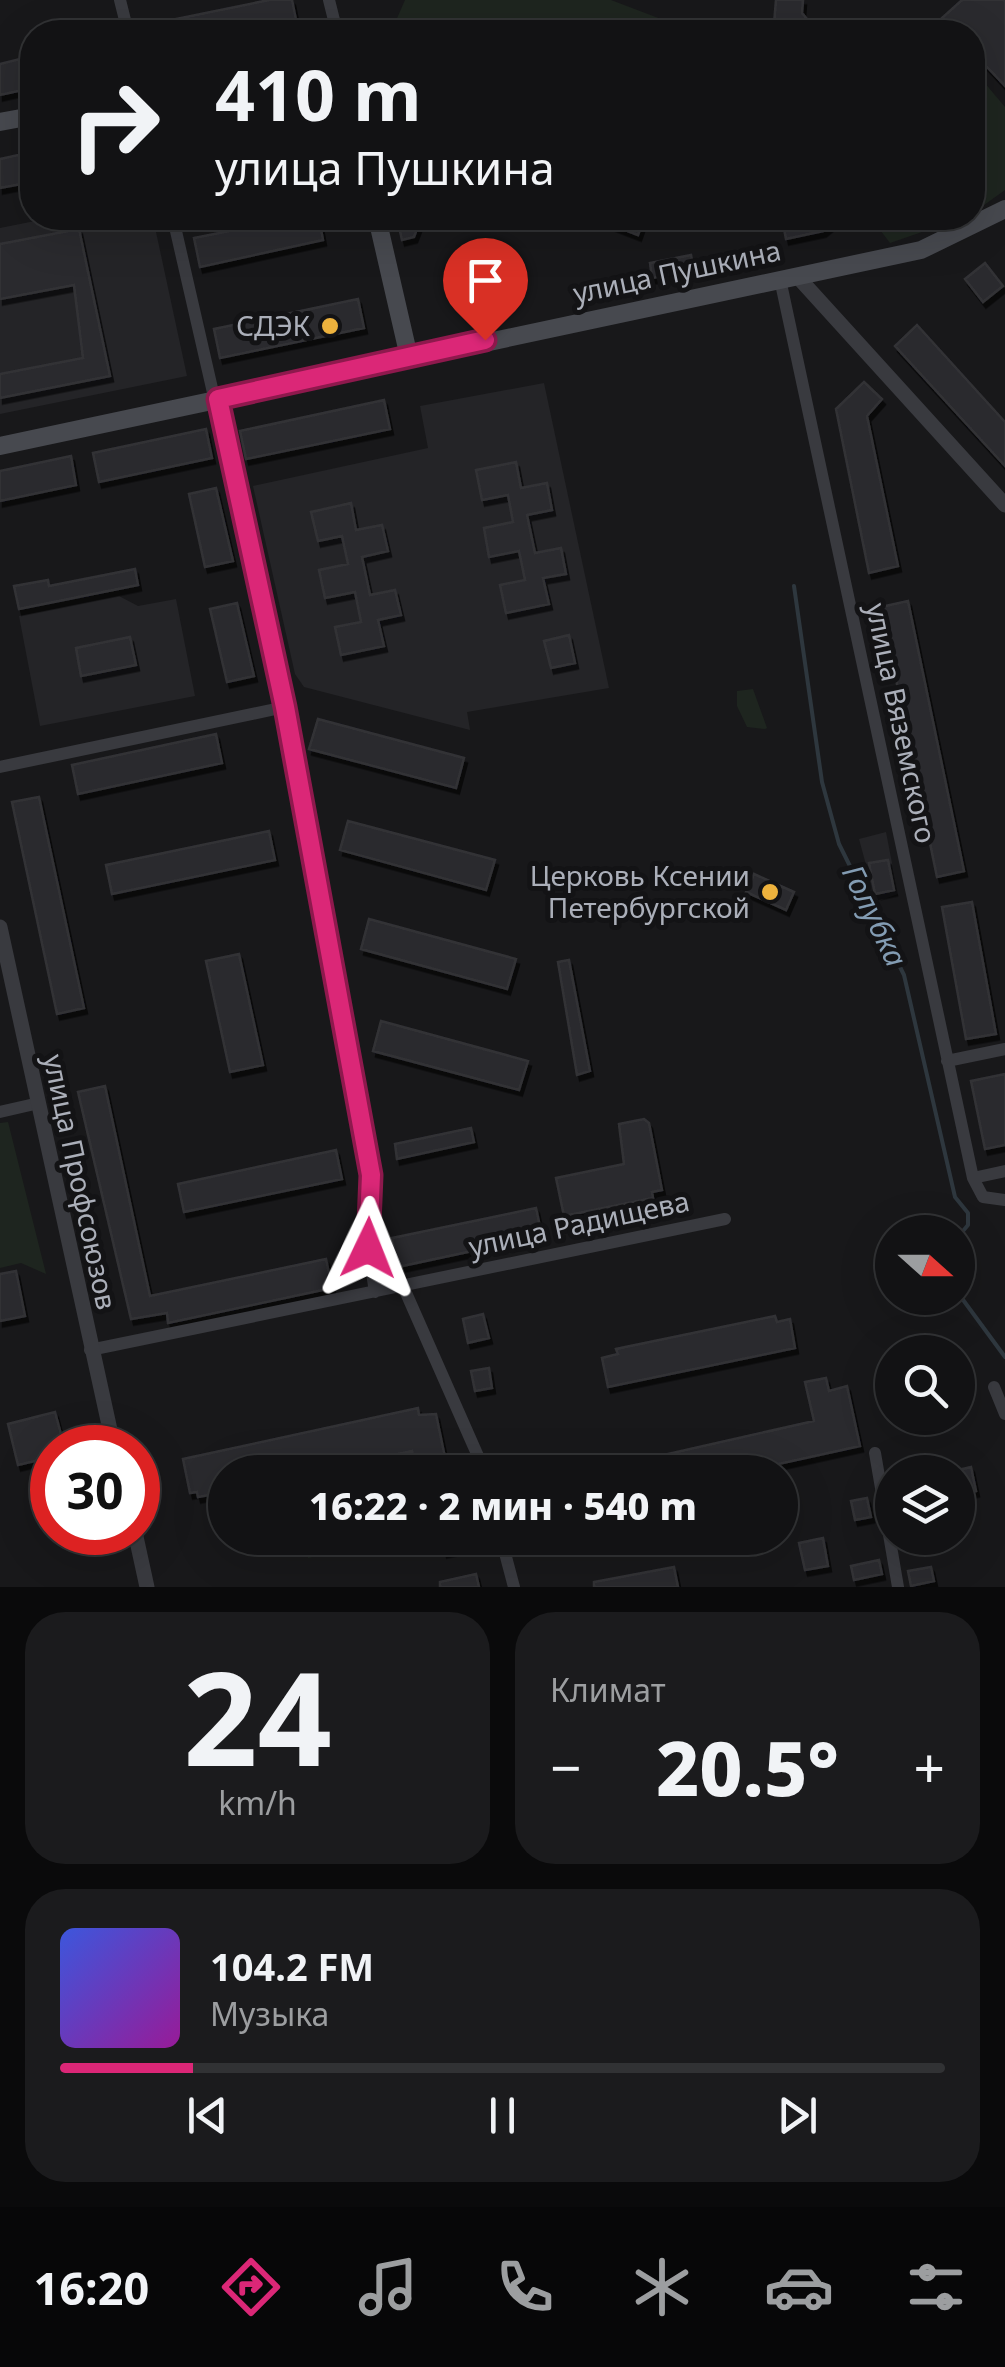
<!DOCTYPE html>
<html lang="ru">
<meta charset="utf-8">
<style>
:root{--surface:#121214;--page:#1b1b1d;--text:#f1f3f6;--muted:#9c9ea0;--line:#313234;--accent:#db2777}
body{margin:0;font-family:"Noto Sans",sans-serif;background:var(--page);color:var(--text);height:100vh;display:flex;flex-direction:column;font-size:38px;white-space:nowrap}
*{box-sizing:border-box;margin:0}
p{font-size:32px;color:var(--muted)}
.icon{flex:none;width:55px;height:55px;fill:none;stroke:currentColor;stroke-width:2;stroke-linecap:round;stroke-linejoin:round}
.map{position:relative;height:1587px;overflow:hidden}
.sheet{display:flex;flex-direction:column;gap:25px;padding:25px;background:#0a0a0b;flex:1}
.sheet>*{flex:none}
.top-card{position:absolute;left:20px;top:20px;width:965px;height:210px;border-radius:40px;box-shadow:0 10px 40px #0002,0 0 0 2px var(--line);background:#121214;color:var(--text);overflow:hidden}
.needle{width:65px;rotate:111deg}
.fabs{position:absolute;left:875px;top:1215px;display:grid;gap:20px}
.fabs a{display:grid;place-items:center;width:100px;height:100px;border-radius:50%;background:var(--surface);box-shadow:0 10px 40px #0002,0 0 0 2px var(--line);font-size:50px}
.speed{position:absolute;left:30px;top:1425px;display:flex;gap:20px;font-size:50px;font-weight:700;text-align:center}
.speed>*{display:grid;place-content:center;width:130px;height:130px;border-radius:50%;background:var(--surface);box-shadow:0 10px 40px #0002,0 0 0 2px var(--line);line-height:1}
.speed .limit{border:15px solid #d22;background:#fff;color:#111}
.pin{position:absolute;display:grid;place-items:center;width:85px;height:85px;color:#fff;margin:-102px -42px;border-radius:50% 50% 50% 0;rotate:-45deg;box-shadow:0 0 10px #0007}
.pin .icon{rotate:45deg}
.me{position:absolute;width:110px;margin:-55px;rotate:2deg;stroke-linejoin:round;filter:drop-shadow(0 0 8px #0008)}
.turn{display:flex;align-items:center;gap:35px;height:210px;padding:0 30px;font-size:45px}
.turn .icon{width:130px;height:130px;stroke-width:2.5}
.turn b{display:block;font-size:70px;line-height:85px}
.big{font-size:75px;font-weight:800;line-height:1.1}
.sheet .card{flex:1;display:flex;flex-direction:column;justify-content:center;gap:15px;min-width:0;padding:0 35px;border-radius:40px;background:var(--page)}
.sheet .dial{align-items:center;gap:0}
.dial b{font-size:130px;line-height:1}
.song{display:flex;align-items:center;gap:30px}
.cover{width:120px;height:120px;border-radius:15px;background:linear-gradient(135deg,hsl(230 70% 55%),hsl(300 70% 35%))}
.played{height:10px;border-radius:5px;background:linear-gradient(90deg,var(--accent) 15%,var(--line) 15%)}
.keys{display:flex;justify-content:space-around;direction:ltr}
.heat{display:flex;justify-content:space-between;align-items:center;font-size:55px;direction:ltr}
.sheet .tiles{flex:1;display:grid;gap:25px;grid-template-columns:1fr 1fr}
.card:last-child{grid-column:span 2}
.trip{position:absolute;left:208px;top:1455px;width:590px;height:100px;border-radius:50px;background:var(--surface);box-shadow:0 10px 40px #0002,0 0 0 2px var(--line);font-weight:800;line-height:100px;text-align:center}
.menu{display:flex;height:160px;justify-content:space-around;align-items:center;background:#070708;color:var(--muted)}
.menu .icon{width:70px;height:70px}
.menu .on{color:var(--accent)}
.menu b{font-size:45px;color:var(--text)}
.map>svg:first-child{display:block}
</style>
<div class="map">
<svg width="1005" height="1587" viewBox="0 0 1005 1587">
<defs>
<filter id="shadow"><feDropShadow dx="3" dy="5.5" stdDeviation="0" flood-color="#0009"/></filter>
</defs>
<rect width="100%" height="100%" fill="#18181a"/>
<path fill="#242427" d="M50 218H153L187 376 0 414V228Z
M544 383 609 688 467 712 470 730 304 687 295 674 253 486 428 448 420 406Z
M119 596 138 606 176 599 195 696 40 726 19 616Z
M886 832 898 894 876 902 859 839Z"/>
<path fill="#1e251f" d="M405 0H611L695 32H391Z
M973 69 1005 107V190L973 213Z
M871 218H963L890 243Z
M753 689 767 728 765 729 747 727 737 706V691Z
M8 1122 46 1274 21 1263 0 1268V1123Z
M303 1538H342L345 1550 308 1558Z"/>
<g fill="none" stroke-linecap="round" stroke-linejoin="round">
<path stroke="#2e373e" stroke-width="4" d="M794 586 822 782 839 844 904 975 955 1197 968 1213V1225L958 1237
M958 1293 1005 1357"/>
</g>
<path fill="#2b2b2e" stroke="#323236" stroke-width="2.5" filter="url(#shadow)" d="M269 0H292L297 25 259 32H138L137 27Z
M776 0H803L802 13 818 32H781L774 24Z
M962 0H1005V86L972 51V32H956L942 18Z
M32 56V88L0 95V64Z
M32 152V182L0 188V159Z
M295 218H319L323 240 200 267 194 238Z
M397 218H410L419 224 414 237 402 240Z
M594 218H644L638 235Z
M782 218H839L823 231 786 239Z
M79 229 110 376 0 398V374L83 358 74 285 0 299V244Z
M691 255 694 270 652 278 650 263Z
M985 263 1003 286 983 302 965 279Z
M358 299 364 328 220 358 214 329Z
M917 325 1005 422V466L895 346Z
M864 382 882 399 867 416 898 566 869 573 836 409Z
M384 400 390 429 246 459 240 431Z
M206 429 212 458 99 482 93 453Z
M71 456 76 485 0 501V471Z
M516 462 521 488 547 483 552 510 527 515 535 553 561 548 566 574 543 578 549 604 506 613 500 585 525 580 519 551 489 557 484 528 513 522 508 495 482 500 476 470Z
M216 488 233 561 205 567 189 494Z
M351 503 356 530 382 525 388 551 362 557 370 595 395 590 401 615 378 620 384 646 341 655 335 627 361 622 355 592 325 598 319 570 348 564 342 536 318 541 311 512Z
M135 569 138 585 19 609 14 586 48 580 49 586Z
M908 601 964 871 937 877 881 607Z
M237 603 254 676 227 682 210 609Z
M569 635 575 663 551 668 544 641Z
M130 637 136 665 81 676 76 648Z
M318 719 464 758 456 788 309 749Z
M216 734 222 763 78 794 72 765Z
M39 797 84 1008 57 1014 12 802Z
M348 821 495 860 486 890 340 850Z
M269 831 275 860 112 894 106 865Z
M888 860 894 890 875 894 869 863Z
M754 874 794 892 786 910 746 892Z
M972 902 996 1034 966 1039 942 907Z
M369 919 516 959 507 989 361 949Z
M239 954 263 1065 230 1072 206 961Z
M569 960 590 1071 577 1075 558 962Z
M381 1021 528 1061 519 1090 373 1051Z
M1005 1074V1145L985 1149 971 1081Z
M105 1086 150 1296 326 1259 332 1288 168 1323 167 1313 131 1319 78 1092Z
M644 1119 649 1123 662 1190 652 1192 653 1198 564 1216 556 1178 624 1164 619 1124Z
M471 1128 474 1142 397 1159 395 1144Z
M336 1150 342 1179 184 1212 178 1184Z
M536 1208 542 1236 398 1267 392 1238Z
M16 1271 25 1316 0 1321V1274Z
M483 1314 489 1338 468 1343 463 1319Z
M775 1316 777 1322 790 1319 795 1348 608 1387 602 1358 618 1354 616 1349Z
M489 1368 492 1388 475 1391 471 1371Z
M826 1378 829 1391 847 1386 860 1446 742 1472H606V1468L814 1421 805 1382Z
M418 1408 419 1415 436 1414 448 1472H417L412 1451 314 1472H225V1492L198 1497 197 1492 190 1493 183 1459Z
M55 1412 62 1438 91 1431 95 1448H52V1457L18 1465 8 1424Z
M971 1467 976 1491 958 1495V1470Z
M867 1498 871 1517 855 1520 851 1501Z
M441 1538H486V1543L444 1552Z
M823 1538 828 1566 805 1570 799 1543Z
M879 1560 882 1574 854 1580 851 1566Z
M674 1567 678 1587H594V1582Z
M931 1567 934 1581 911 1586 908 1571Z
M476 1574 479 1587H440V1582Z"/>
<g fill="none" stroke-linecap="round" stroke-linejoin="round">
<path stroke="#393a3f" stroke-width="12" d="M120 0 128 32
M329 0 337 32
M173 218 285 707 322 901 371 1175 368 1248 375 1292
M780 279 973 1178 983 1197 1005 1200
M0 767 285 707
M947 1061 1005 1049
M0 1112 39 1103
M973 1178 1005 1171
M403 1286 485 1472
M90 1350 725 1219
M994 1387 1005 1414
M875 1453 898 1587
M501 1538 514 1587"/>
<path stroke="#393a3f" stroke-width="15" d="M797 276 1005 505
M0 927 114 1448
M135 1532 147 1587"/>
<path stroke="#47494f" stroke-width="18" d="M0 122 32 116
M377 218 409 357
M0 446 921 250 1005 209"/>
</g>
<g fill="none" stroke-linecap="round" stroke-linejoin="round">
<defs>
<path id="route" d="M368 1248 371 1175 285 707 218 399 485 340"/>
</defs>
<use href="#route" stroke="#8e194d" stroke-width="25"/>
<use href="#route" stroke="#db2777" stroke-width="18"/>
</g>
<g fill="#edb23d" stroke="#131315" stroke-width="4">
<circle cx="330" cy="326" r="10"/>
<circle cx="770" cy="892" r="10"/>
</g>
<g text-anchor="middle" stroke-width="10" stroke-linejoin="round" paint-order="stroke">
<g font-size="28" fill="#abafb9" stroke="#131315">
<text transform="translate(677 272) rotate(-12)" y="10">улица Пушкина</text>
<text transform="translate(901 723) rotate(78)" y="10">улица Вяземского</text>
<text transform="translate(80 1182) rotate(78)" y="10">улица Профсоюзов</text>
<text transform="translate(579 1224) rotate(-12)" y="10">улица Радищева</text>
</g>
<g font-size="28" fill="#abafb9" stroke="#131315" text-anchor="end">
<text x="310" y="336">СДЭК</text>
<text x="750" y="886">Церковь Ксении<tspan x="750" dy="32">Петербургской</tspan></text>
</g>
<g font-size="30" font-style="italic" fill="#839cb3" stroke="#131315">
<text transform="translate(874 916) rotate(64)" y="10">Голубка</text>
</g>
</g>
</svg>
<div class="fabs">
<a><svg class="needle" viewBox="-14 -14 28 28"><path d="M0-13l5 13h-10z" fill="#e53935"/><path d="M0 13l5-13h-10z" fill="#9c9ea0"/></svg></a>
<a><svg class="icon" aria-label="search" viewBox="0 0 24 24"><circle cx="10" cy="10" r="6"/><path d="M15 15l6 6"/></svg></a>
<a><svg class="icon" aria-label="layers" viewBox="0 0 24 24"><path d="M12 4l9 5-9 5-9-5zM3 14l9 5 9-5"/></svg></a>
</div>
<div class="speed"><div class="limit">30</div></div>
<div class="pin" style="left:485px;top:340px;background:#d93025"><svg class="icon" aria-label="arrive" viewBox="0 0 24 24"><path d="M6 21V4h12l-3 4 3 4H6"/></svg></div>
<svg class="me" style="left:368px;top:1248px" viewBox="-20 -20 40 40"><path d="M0-17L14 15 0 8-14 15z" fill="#db2777" stroke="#fff" stroke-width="4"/></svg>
<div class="trip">16:22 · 2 мин · 540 m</div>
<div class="top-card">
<div class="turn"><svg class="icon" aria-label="right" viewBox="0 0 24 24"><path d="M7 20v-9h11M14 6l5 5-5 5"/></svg><div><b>410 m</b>улица Пушкина</div></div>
</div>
</div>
<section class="sheet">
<div class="tiles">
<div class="card dial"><b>24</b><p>km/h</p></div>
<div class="card"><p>Климат</p>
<div class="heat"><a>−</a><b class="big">20.5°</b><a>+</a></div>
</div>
<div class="card">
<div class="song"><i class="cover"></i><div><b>104.2 FM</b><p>Музыка</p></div></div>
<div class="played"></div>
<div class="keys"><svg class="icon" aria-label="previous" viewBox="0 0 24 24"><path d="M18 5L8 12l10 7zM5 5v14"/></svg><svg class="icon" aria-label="pause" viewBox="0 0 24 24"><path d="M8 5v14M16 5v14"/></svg><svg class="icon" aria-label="next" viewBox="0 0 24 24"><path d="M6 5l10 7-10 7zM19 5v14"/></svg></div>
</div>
</div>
</section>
<nav class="menu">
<b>16:20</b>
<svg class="icon on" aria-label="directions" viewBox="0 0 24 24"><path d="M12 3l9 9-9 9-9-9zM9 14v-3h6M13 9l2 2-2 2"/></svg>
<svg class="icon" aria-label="music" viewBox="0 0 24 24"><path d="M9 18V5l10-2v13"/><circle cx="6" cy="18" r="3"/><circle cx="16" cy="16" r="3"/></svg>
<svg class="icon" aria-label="phone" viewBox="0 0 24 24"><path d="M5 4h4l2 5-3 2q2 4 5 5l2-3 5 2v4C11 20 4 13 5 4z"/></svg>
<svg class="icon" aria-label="climate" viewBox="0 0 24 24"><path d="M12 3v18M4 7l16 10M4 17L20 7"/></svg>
<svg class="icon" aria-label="car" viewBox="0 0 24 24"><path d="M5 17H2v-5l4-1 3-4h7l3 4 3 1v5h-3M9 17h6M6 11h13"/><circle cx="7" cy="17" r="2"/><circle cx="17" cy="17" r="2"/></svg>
<svg class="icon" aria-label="filters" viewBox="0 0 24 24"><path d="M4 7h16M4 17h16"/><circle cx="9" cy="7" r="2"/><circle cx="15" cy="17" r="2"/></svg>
</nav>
